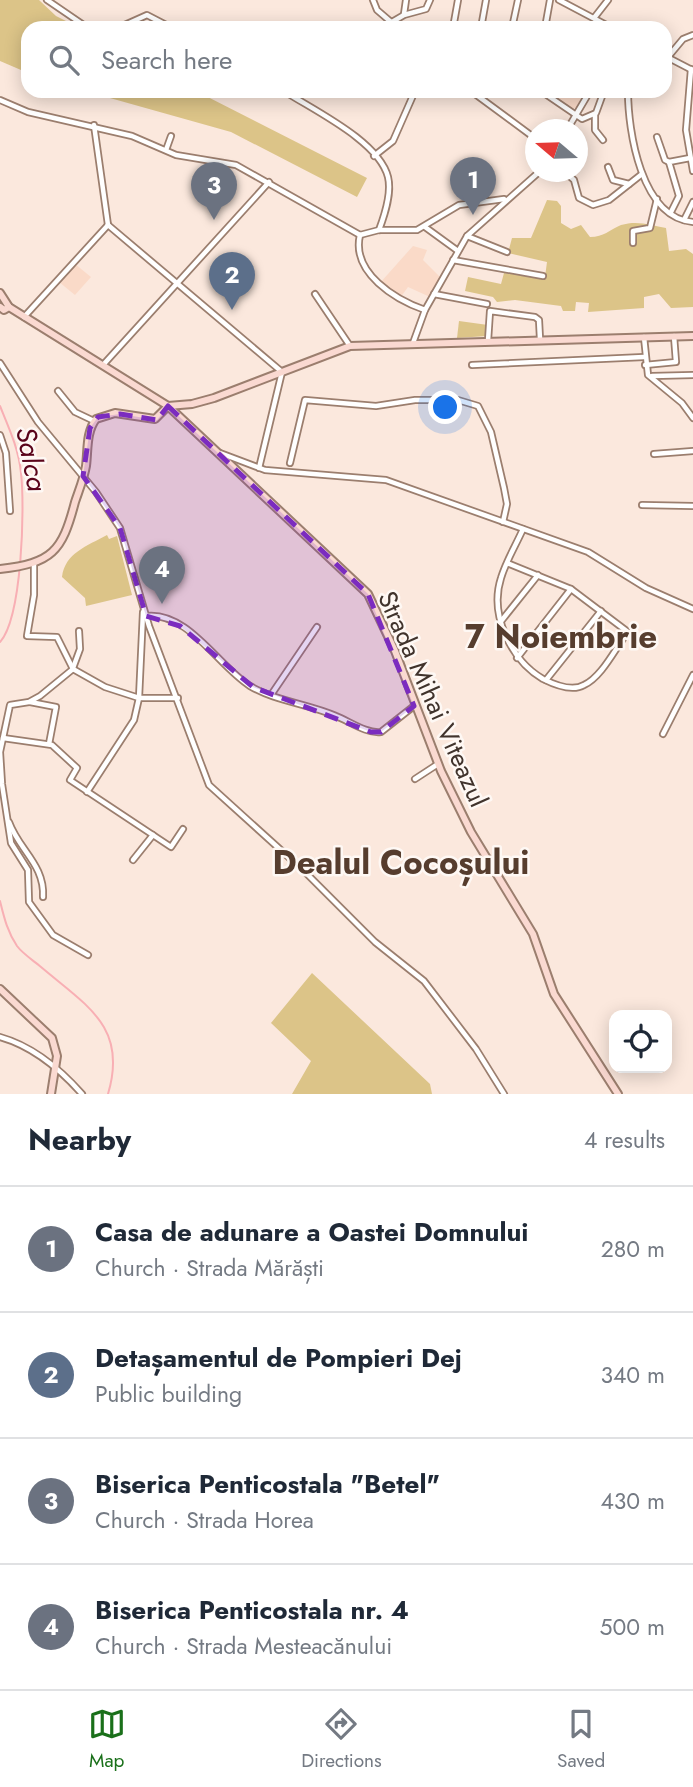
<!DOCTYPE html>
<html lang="en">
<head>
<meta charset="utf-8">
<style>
	body { margin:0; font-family:Jost,sans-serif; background:#f6f6f7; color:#1f2937 }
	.controls { position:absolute; right:21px; bottom:21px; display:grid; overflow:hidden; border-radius:14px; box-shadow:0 4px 18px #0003 }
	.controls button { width:63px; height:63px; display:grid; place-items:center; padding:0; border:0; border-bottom:2px solid #e0e1e3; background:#fff; color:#1f2937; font:35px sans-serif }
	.compass { position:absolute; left:525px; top:119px; width:63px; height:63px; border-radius:50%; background:#fff; box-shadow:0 4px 18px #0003; rotate:289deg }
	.you { position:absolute; left:446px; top:408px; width:24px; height:24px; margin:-18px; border:5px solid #fff; border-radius:50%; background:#1a73e8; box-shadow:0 0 0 10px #1a73e833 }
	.badge { display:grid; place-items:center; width:46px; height:46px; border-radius:50%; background:#1a701a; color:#fff; font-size:23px; font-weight:700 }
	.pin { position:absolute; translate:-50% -58px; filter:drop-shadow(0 2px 4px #0008) }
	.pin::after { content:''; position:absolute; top:37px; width:24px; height:21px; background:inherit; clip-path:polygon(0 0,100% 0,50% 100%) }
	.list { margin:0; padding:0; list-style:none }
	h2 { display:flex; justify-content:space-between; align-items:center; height:91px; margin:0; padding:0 28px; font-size:30px }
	h2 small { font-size:23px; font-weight:400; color:#747a83 }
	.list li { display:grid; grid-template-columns:46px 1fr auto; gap:21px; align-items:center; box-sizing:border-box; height:126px; padding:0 28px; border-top:2px solid #e0e1e3 }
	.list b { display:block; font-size:26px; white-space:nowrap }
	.list p { margin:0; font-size:23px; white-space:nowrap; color:#747a83 }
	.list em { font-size:23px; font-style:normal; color:#747a83 }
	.icon { flex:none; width:38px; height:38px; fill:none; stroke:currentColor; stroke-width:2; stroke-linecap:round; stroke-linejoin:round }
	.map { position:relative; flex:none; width:693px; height:1094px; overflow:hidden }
	.search { position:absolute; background:#fff; box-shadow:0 4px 18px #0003; left:21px; right:21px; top:21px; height:77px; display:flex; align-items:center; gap:18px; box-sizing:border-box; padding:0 24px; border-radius:21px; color:#747a83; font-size:26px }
	.sheet { height:595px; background:#fff }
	nav { display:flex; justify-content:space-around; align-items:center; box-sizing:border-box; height:98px; border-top:2px solid #e0e1e3; background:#fff; font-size:19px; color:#747a83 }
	nav a { display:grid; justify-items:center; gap:4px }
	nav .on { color:#1a701a }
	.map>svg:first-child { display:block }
</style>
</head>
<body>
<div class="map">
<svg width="693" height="1094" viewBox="0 0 693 1094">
	<rect width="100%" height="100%" fill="#fbe8dd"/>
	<g fill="#fadac8">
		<path d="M549,91H589L578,109L563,106L547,95Z"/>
		<path d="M413,246L427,250L423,260L440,277L430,297L408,287L400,298L380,283Z"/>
		<path d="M75,264L91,277L75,295L59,282Z"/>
	</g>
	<g fill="#dcc488">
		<path d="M0,0H39L56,16L80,28H28V73L0,61Z"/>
		<path d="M85,91H196L367,178L357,197L231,132Z"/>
		<path d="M547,200L557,201L561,206V223L571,229L581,225L590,237C604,237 609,230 621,225C637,220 651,225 666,228L669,251L686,249L693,254V307L671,308L659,294L644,297V308L588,312L589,303L576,302L575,311H563L561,306L515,300L497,302L493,297L465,291L468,277L501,284L504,273L545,277L547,262L508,253L512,238H531Z"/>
		<path d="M459,321L488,325L487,336L457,338Z"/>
		<path d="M107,535L109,539L117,536L132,595L86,606L85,598L62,577C65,553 87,546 107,535Z"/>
		<path d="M312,973L430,1084L432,1094H292L311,1061L271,1023Z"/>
	</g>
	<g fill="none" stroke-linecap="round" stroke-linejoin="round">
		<g stroke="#f8afb4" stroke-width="2">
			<path d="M0,406C9,428 19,450 21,473C25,508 22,618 0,642"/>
			<path d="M0,901C4,917 7,931 17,946C23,954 34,961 41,967C87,1006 128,1027 108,1094"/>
		</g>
		<g stroke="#9b7e6e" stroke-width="8">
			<g id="street">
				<path d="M47,0L88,28"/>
				<path d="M373,0L377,10L398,28"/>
				<path d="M559,0L612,28"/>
				<path d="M404,14L406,0"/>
				<path d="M594,18L608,0"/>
				<path d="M392,22L404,15L426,9L430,0"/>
				<path d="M118,28L147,15L172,28"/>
				<path d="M453,28L458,0"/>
				<path d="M481,28L486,0"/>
				<path d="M512,28L518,0"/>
				<path d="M545,28L550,0"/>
				<path d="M665,56L692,70"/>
				<path d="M668,57L683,39L693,35"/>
				<path d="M691,69L686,130L693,171"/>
				<path d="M284,91C313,110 379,141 388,177C392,193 385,214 379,230"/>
				<path d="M471,91L536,139"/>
				<path d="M541,91L582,119L596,113L604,91"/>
				<path d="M628,91C628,131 641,218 693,222"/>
				<path d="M615,94L628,93"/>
				<path d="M0,100L28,112L132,136L176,155L236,165L360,235"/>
				<path d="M595,114V130L603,140"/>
				<path d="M94,125L108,225"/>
				<path d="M567,130L590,91"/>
				<path d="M657,137L665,160L669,162"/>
				<path d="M166,150L171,136"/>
				<path d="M374,156L393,141L415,91"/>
				<path d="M608,167L613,180L629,184"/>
				<path d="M565,172L574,180L579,198L593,205L609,200L642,174"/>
				<path d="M671,212L679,196L669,162L690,158"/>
				<path d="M684,220L693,202"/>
				<path d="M108,225L282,372L259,468"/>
				<path d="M425,227L458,251"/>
				<path d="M360,235L379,230H417L459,205L504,199"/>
				<path d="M360,235C351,273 396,300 425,310"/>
				<path d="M467,236L507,252"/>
				<path d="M633,243V231L650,228L657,199"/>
				<path d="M453,260L543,276"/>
				<path d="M315,294L350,346"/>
				<path d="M434,294L487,304"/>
				<path d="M24,317L108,225"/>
				<path d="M644,337L648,375L682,403L693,418"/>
				<path d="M488,341L490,311L535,317L539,320L540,339"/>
				<path d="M413,343L425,310L467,236L539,172"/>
				<path d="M0,363L38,422L96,492L120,528L149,626L209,785L304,871L375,942L424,981L476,1049L504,1094"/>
				<path d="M103,365L269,182"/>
				<path d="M472,365L644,357"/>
				<path d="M645,365L676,362L674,336"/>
				<path d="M652,376L693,375"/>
				<path d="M58,391L75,412L94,421"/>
				<path d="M0,435L6,453L10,511"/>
				<path d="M220,453L265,470L386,480L588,552L646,588L693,609"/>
				<path d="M654,454L693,451"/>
				<path d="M290,463L305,400L376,406L415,400H458L478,406L491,432L504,488L507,504L503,522"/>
				<path d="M642,505L693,506"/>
				<path d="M507,563L571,589L628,632C616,647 602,677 584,685C572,692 555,685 543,679C511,660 489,615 501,578C506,561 516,545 523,529"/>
				<path d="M34,564V595L27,636L57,637L73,669"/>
				<path d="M143,612L139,698H178"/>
				<path d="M146,616C188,611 218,666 250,686C275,701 309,704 336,716C349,721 367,734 381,732L414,706"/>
				<path d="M502,620L538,575"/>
				<path d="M517,658L571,589"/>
				<path d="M73,668L80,649L79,631"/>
				<path d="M73,669L40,696L29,702L10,705L0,752L2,784L11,843L28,870L29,902L53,935L88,955"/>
				<path d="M73,669L105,687L139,698L134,720L87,792"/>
				<path d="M546,680L601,611"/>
				<path d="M271,695L317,627"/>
				<path d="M30,702L56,707L49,744"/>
				<path d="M663,734L693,675"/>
				<path d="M3,738L52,745L77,768L70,780L171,847L183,829"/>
				<path d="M415,779L438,764"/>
				<path d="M9,822C19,850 45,865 43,897"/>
				<path d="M133,860L153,835"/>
				<path d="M0,1037C32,1046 60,1069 82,1094"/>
			</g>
		</g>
		<g stroke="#9b7e6e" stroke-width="10">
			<g id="secondary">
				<path d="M0,293L9,307L168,406L368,594L395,651L441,771L471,832L533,934L554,994L618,1094"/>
				<path d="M0,307L4,310L9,307"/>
				<path d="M168,406L192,404L214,398L350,346L693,336"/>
				<path d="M0,569C52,563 62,552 75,502C79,490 84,478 86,466C88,450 86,432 96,419L115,413L155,419L168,406"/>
				<path d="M0,989L52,1038L57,1056L51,1094"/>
			</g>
		</g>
		<use href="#street" stroke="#fff" stroke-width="4.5"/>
		<use href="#secondary" stroke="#fad9d1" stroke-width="6"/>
	</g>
	<path fill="#7b2cbf" fill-opacity="0.2" stroke="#7b2cbf" stroke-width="5" stroke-dasharray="14 9" stroke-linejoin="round" d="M168,406L368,594L414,706L381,732H371L253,687L180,626L146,616L120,528L83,476L90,428L98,417L120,414L157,420Z"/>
	<g text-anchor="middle" stroke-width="5" stroke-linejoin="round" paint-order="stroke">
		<g font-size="26" fill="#40332c" stroke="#fef8f4">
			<text transform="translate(433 699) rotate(66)" y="9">Strada Mihai Viteazul</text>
		</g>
		<g font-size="28" font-style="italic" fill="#5a041a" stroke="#fef8f4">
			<text transform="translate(32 459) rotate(79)" y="10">Salca</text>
		</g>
		<g font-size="33" font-weight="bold" fill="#563d2e" stroke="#fef8f4">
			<text x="561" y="648">7 Noiembrie</text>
			<text x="401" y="874">Dealul Cocoșului</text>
		</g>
	</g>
</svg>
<div class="controls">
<button><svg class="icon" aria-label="locate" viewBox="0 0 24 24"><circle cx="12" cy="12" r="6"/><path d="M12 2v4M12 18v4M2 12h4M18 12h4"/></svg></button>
</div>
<svg class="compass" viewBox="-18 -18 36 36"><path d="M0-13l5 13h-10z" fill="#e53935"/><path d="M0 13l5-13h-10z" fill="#747a83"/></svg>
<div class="you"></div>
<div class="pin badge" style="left:473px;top:215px;background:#6b7280">1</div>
<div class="pin badge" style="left:232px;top:310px;background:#5c6f8a">2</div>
<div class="pin badge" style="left:214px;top:220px;background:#6b7280">3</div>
<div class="pin badge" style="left:162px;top:604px;background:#6b7280">4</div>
<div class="search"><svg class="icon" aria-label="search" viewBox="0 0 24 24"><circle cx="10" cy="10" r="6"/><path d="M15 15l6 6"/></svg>Search here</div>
</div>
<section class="sheet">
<h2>Nearby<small>4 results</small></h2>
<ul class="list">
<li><span class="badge" style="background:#6b7280">1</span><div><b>Casa de adunare a Oastei Domnului</b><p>Church · Strada Mărăști</p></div><em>280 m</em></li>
<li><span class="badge" style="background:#5c6f8a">2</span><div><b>Detașamentul de Pompieri Dej</b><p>Public building</p></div><em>340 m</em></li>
<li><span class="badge" style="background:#6b7280">3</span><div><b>Biserica Penticostala &quot;Betel&quot;</b><p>Church · Strada Horea</p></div><em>430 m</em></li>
<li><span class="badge" style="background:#6b7280">4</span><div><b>Biserica Penticostala nr. 4</b><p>Church · Strada Mesteacănului</p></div><em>500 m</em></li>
</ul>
</section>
<nav>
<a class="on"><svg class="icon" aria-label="map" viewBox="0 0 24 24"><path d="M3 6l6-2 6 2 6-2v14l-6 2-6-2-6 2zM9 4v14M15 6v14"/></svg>Map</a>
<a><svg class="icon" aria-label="directions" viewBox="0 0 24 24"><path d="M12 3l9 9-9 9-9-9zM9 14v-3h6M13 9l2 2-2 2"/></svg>Directions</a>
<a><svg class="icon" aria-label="saved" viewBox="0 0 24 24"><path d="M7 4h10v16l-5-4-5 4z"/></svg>Saved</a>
</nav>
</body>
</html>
